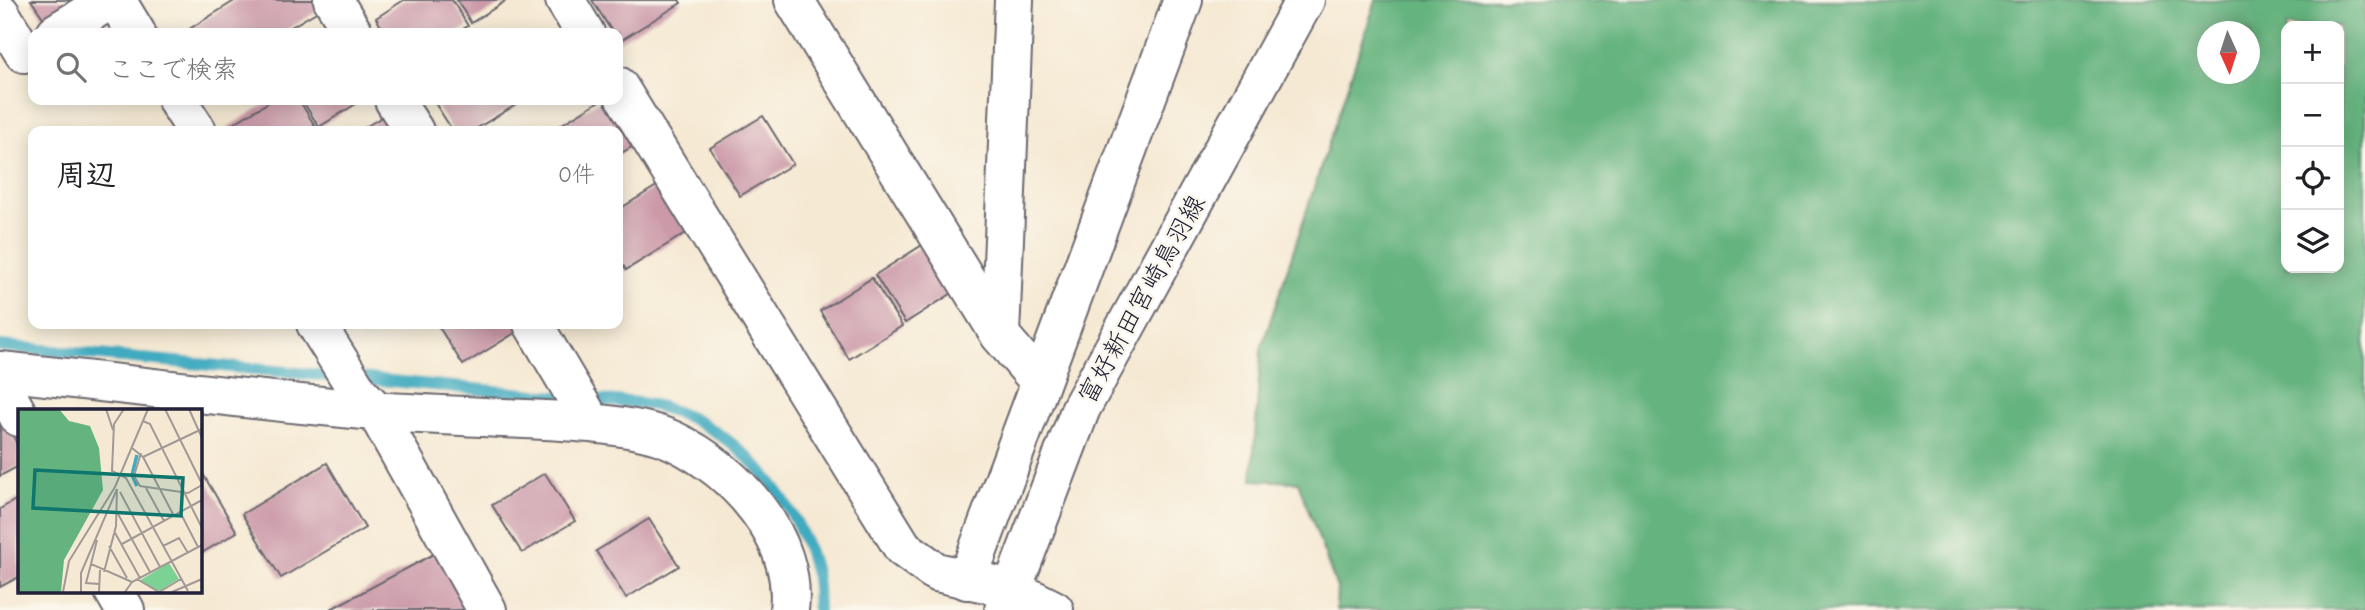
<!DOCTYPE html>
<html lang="ja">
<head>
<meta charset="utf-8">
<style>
	body { margin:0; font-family:"Comic Neue","Klee One",sans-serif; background:#f6f6f6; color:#202124 }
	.controls { position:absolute; right:21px; top:21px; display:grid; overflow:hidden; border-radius:14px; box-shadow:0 4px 18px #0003 }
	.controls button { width:63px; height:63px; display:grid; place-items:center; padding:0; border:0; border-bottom:2px solid #e0e0e0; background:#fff; color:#202124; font:35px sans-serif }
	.compass { position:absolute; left:2197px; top:21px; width:63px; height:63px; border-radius:50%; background:#fff; box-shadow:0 4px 18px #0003; rotate:177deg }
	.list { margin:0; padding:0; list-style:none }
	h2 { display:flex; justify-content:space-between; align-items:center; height:91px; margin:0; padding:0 28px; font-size:30px }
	h2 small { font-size:23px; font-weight:400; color:#757577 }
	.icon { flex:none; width:38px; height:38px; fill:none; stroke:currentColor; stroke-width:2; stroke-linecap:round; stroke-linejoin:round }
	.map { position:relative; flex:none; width:2365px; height:610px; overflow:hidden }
	.search { position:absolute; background:#fff; box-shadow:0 4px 18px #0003; left:28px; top:28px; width:595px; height:77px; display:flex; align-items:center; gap:18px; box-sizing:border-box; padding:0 24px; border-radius:14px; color:#757577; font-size:26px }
	.panel { position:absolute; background:#fff; box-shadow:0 4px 18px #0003; left:28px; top:126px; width:595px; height:203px; border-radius:14px }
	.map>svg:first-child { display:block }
</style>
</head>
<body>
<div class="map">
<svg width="2365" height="610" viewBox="0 0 2365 610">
	<rect width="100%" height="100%" fill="#fbf7ec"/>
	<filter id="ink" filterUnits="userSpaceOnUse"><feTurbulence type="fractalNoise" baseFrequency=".0143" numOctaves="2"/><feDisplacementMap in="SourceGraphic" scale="14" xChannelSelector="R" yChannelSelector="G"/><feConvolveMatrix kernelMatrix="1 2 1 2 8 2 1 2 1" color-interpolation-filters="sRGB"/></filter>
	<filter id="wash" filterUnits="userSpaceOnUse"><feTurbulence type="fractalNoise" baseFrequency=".00686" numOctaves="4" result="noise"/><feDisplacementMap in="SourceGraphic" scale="28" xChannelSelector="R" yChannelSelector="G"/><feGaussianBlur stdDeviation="1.57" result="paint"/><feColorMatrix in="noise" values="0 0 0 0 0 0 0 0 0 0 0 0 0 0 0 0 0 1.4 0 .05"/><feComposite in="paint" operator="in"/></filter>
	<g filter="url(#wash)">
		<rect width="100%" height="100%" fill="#f5e9d3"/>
		<path fill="#65b37e" stroke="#446a5c" stroke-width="2" fill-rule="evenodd" d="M1376,0H2365V610H1336L1337,588L1298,482L1252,480L1261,349ZM2286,26H2339V268H2286ZM2208,32H2250V74H2208Z"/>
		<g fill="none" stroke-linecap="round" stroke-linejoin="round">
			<g stroke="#40aac0" stroke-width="12">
				<path d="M0,346L342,377"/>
				<path d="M360,378L568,398"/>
				<path d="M586,399C610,402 638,400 661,407C737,429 797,497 815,573C818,584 817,598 818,610"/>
			</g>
		</g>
		<g id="blocks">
			<g fill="#cb99a8">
				<path d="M31,0H79L46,22Z"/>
				<path d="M236,0H325L328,5L281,33H183Z"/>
				<path d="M404,0H452L468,26L456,33H385L376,18Z"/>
				<path d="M457,0H507L471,23Z"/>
				<path d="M592,0H679L681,3L618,42V33H613Z"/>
				<path d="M272,100H299L318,131H231L228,127Z"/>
				<path d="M302,100H362L319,127Z"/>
				<path d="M433,100H524L472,131H453Z"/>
				<path d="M601,100H607L635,145L618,155V131H551Z"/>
				<path d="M395,109L409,131H359Z"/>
				<path d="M763,116L793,164L740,196L710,148Z"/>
				<path d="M660,184L689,231L626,270L618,257V210Z"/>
				<path d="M927,242L957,290L905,323L875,275Z"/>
				<path d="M872,278L902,326L849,359L820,311Z"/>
				<path d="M437,324H524L526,326L463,365Z"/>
				<path d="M0,412L19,448V466L0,476Z"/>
				<path d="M327,463L365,528L281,578L242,514Z"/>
				<path d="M200,469L237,532L200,554Z"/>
				<path d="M545,473L575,521L522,553L492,505Z"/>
				<path d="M19,498V577L0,587V509Z"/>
				<path d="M649,519L679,566L626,598L596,551Z"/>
				<path d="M445,548L478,610H329Z"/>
			</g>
		</g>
	</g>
	<g filter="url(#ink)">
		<use href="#blocks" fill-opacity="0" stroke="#6c6870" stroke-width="2"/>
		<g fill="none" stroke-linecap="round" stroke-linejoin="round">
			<g stroke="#6c6870" stroke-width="42">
				<g id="minor">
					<path d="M116,0L136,33"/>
					<path d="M333,0L353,33"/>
					<path d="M565,0L585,33"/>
					<path d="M794,0L1000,335"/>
					<path d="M1014,0L1000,335L1039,381"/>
					<path d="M0,13L24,53"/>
					<path d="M56,33L110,0"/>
					<path d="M618,86L903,548L936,572L1012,589L1054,610"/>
					<path d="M177,100L197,131"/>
					<path d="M394,100L414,131"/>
					<path d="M316,324L359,393L376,411L487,610"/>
					<path d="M533,324L591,422"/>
					<path d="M0,371C125,384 249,400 374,411C431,415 487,417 544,420C581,422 640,425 674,441C735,470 798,538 789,610"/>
					<path d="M0,382L19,417"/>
					<path d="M967,580L1183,0"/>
					<path d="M114,591L125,610"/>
				</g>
			</g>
			<g stroke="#6c6870" stroke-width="42">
				<path id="secondary" d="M1004,610L1081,408L1305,0"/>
			</g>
			<use href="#minor" stroke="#fff" stroke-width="38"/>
			<use href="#secondary" stroke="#fff" stroke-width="38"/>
		</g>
	</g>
	<g text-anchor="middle" stroke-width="5" stroke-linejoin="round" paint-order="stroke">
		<g font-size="26" fill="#22223b" stroke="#fbf7ec">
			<text transform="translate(1141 299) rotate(-61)" y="9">富好新田宮崎鳥羽線</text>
		</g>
	</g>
	<g transform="translate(18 409)">
		<rect width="184" height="184" fill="#f5e9d3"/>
		<path d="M151,154L161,170L141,182L121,172Z" fill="#7cd194"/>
		<path d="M0,0H41L51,12L72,17L81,39L85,81L46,151L43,183H0Z" fill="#65b37e"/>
		<path fill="none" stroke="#40aac0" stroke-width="3.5" d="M119,77L114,66L119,46"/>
		<path fill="none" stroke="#a19996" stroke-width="2" d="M88,0L95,21M106,0L96,15L94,62L108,69L170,182M147,0L184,75M171,0L184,29M125,12L132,15L184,119M114,39L125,48L156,107M123,44L116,67L122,77L170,84L184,76M125,48L184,20M128,79L146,112M102,83L142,158M162,103L180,138M100,105L132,163M96,122L122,169M79,131L73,155L114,173M104,135L184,91M91,137L109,169M145,137L161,129L170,144M73,155L68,174L81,175M86,163L98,117L99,80M119,170L141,183L163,170M45,183L51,152L97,78L130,0M63,183V164L99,80M81,183L82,161M107,183L114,173L184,136M154,183L184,170"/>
		<path fill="#0f766e" fill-opacity="0.15" stroke="#0f766e" stroke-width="3.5" d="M17,61L165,69L163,107L15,99Z"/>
		<rect width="184" height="184" fill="none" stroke="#22223b" stroke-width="3.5"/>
	</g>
</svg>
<div class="controls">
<button>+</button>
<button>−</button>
<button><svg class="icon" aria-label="locate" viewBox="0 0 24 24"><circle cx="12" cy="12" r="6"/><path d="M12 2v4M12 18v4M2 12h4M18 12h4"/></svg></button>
<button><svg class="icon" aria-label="layers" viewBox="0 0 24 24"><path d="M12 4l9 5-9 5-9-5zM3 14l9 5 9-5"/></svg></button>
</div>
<svg class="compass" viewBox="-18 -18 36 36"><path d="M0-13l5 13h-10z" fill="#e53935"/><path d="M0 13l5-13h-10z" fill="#757577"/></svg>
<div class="search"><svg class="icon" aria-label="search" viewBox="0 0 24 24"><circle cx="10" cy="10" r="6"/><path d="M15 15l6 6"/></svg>ここで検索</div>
<section class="panel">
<h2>周辺<small>0件</small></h2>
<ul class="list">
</ul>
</section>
</div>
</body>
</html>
